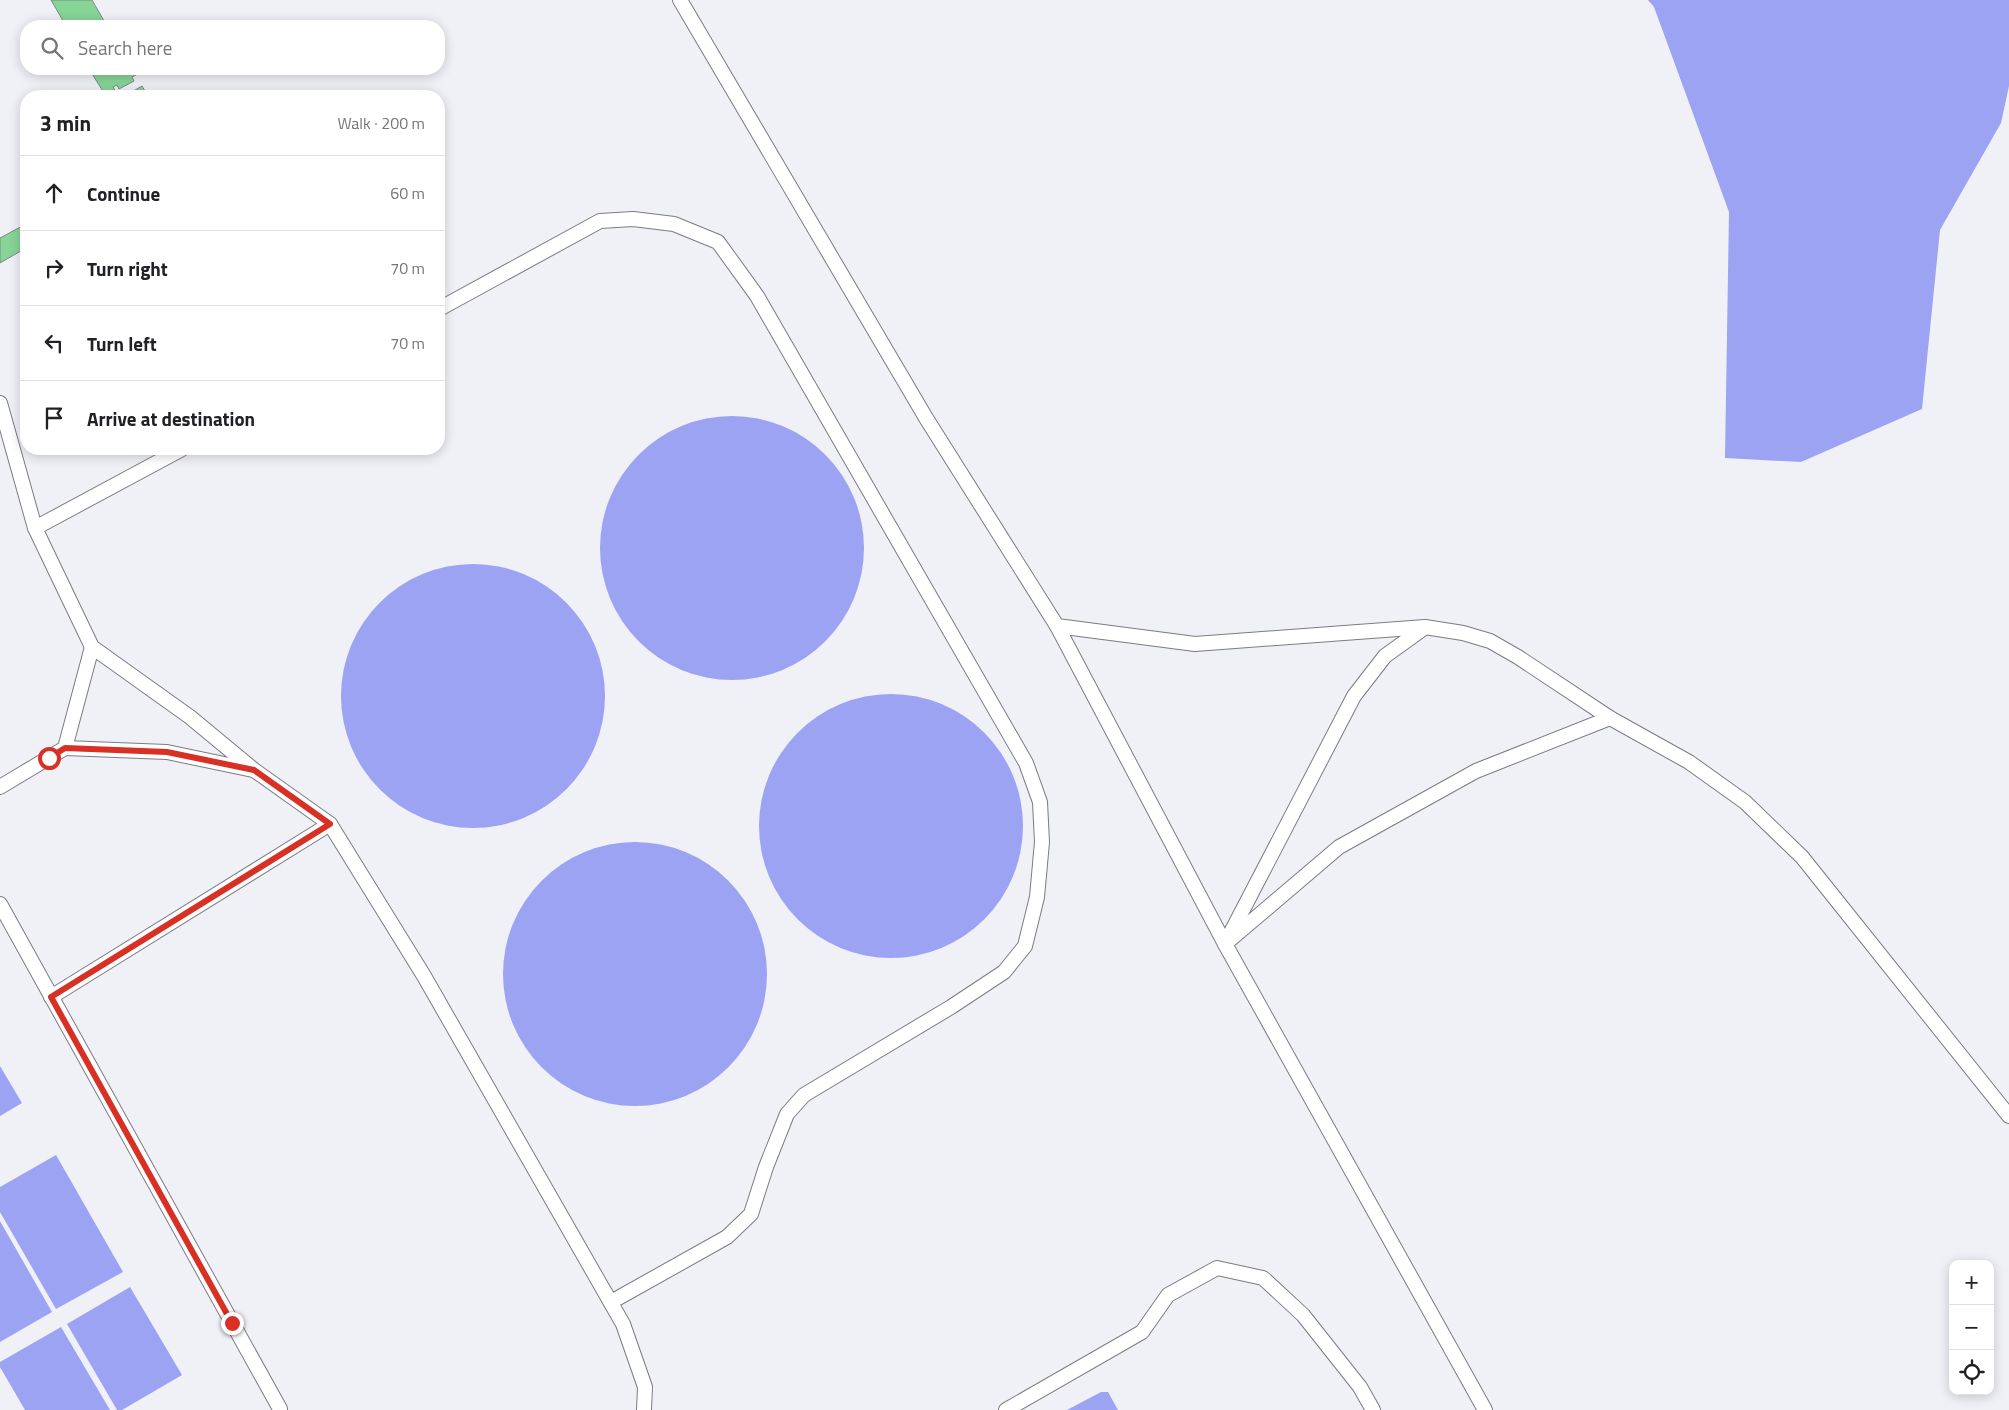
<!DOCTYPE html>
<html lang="en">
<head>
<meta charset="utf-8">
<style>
	body { margin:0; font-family:"Titillium Web",sans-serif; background:#f2f2f2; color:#202124 }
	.controls { position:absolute; right:15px; bottom:15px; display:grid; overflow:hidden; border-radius:10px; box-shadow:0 2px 12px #0003 }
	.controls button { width:45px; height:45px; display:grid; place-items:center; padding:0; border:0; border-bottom:1px solid #e0e0e0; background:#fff; color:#202124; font:25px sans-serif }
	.stop { position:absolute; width:15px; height:15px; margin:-11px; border:4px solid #d93025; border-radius:50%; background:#fff }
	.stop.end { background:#d93025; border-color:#fff; box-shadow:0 1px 5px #0008 }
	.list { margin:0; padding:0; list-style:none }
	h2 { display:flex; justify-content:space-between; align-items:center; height:65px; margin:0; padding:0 20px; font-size:21px }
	h2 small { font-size:16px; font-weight:400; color:#757577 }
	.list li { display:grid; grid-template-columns:32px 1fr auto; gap:15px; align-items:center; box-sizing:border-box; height:75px; padding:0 20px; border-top:1px solid #e0e0e0 }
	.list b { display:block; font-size:19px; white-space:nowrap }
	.list em { font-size:16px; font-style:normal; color:#757577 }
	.icon { flex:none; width:28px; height:28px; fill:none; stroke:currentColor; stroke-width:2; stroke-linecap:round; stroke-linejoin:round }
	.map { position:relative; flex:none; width:2009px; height:1410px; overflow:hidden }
	.search { position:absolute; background:#fff; box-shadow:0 2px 12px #0003; left:20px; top:20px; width:425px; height:55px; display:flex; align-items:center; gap:12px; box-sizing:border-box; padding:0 18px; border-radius:20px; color:#757577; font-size:19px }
	.panel { position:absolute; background:#fff; box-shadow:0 2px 12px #0003; left:20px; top:90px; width:425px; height:365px; border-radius:20px }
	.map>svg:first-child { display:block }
</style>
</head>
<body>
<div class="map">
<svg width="2009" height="1410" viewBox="0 0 2009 1410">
	<rect width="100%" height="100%" fill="#f0f1f7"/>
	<g fill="#9ca3f3">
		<path d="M1648,0H2009V86L2001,123L1940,230L1922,409L1801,462L1725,458L1729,212L1654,7Z"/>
		<circle cx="732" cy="548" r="132"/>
		<circle cx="473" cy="696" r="132"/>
		<circle cx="891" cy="826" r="132"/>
		<circle cx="635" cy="974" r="132"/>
		<path d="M0,1066L22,1103L0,1116Z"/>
		<path d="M56,1155L123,1272L56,1309L0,1212V1187Z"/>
		<path d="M0,1221L52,1312L0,1342Z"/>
		<path d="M130,1287L182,1375L122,1410H117L67,1324Z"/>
		<path d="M61,1327L110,1410H25L0,1367V1362Z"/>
		<path d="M1101,1392H1108L1118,1410H1067Z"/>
	</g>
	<g fill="#87d497" stroke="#818682">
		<path d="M51,0H92L107,26H66Z"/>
		<path d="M89,69H132L136,75L132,77L134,81L119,89L117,85L113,87L118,96H106Z"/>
		<path d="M142,86L148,96H132L130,93Z"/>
		<path d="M26,224V248L0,263V238Z"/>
	</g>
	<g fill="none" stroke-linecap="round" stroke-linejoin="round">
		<g stroke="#7b7c80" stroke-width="16">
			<g id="service">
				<path d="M680,0L926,418L1057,626L1195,644L1425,627L1463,633L1490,641L1518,657L1610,718L1689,762L1745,802L1802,857L2009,1116"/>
				<path d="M439,309L600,221L633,219L674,224L718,242L757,296L1026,763L1040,802L1042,842L1037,897L1025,946L1004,972L951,1007L804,1095L787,1114L766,1167L751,1214L727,1237L611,1302"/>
				<path d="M0,403L35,528L92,647L190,717L254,770L330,824L424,976L623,1324L645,1387L644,1410"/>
				<path d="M35,528L182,449"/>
				<path d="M1057,626L1225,944L1339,847L1476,771L1610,718"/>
				<path d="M1424,628L1385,656L1354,696L1225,944L1485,1410"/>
				<path d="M65,748L167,752L253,770"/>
				<path d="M0,787L65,748L92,647"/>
				<path d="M0,904L280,1409"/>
				<path d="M51,997L330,824"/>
				<path d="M1006,1410L1142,1332L1168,1295L1217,1268L1263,1278L1303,1315L1360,1387L1373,1410"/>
			</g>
		</g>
		<use href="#service" stroke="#fff" stroke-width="14"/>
	</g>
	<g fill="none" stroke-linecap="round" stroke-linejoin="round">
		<path stroke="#d93025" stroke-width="6" d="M49,758L65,748L167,752L254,770L330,824L51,997L232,1323"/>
	</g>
</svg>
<div class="controls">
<button>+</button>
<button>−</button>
<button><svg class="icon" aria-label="locate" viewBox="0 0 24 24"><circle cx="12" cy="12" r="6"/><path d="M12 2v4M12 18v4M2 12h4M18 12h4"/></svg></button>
</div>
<div class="stop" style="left:49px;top:758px"></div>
<div class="stop end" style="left:232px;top:1323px"></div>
<div class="search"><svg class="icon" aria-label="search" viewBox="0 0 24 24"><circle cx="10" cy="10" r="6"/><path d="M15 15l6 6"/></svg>Search here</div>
<section class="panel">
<h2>3 min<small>Walk · 200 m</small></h2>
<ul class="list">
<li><svg class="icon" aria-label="ahead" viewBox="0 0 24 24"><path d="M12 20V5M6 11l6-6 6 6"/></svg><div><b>Continue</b></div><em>60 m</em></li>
<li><svg class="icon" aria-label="right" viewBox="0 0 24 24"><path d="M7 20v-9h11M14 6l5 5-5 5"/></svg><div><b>Turn right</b></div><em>70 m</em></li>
<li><svg class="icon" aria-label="left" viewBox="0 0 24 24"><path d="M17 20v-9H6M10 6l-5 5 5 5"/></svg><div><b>Turn left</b></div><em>70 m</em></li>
<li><svg class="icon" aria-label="arrive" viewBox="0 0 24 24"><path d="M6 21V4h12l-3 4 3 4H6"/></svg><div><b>Arrive at destination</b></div></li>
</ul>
</section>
</div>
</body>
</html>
